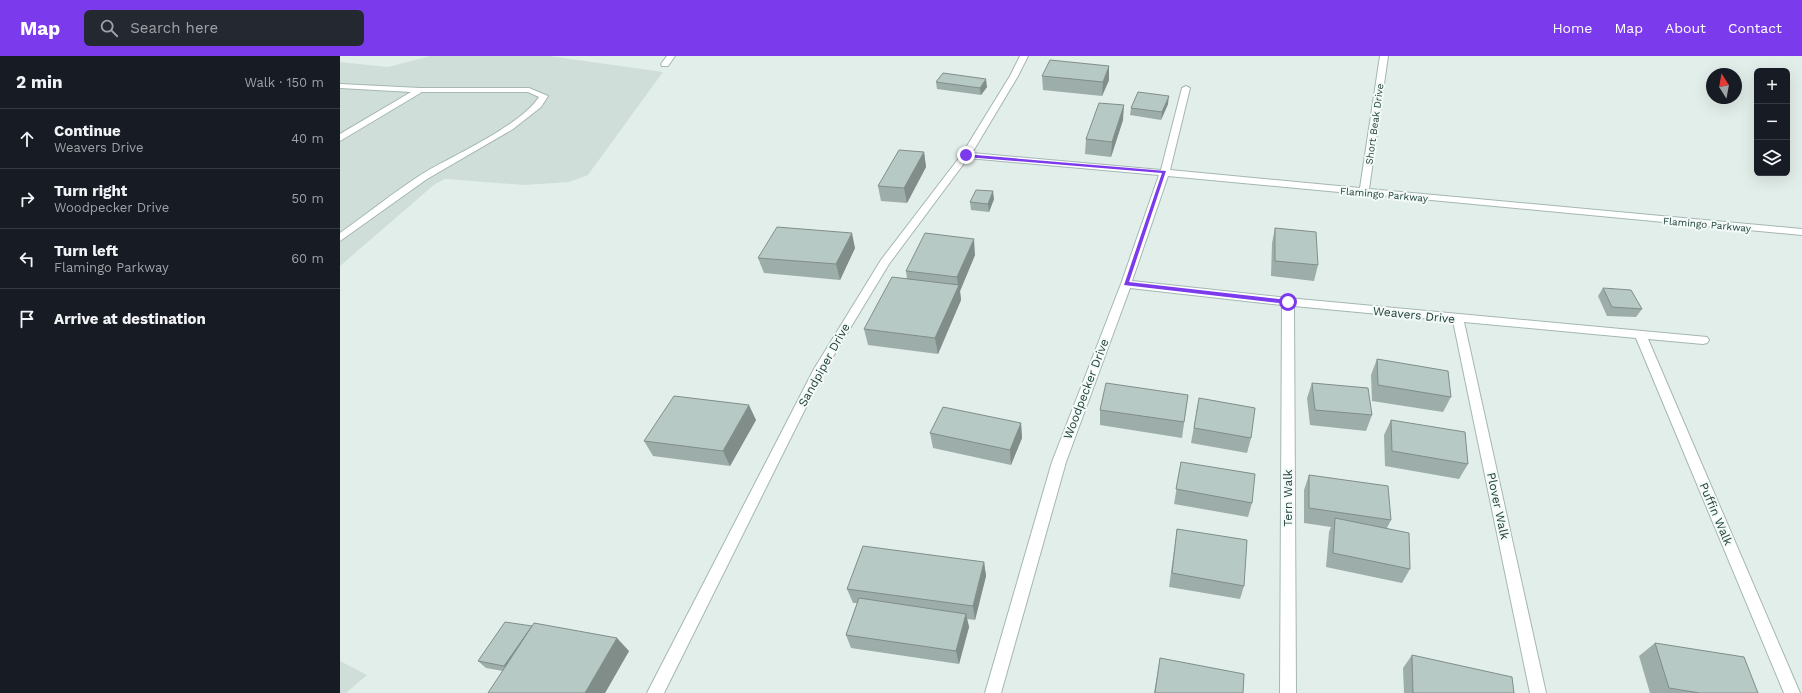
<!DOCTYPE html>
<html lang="en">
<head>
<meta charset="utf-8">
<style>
	body { margin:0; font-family:"Work Sans",sans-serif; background:#242831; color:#f1f3f6 }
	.controls { position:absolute; right:12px; top:12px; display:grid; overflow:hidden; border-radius:6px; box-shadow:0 4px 16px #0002 }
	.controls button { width:36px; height:36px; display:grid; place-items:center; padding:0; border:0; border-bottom:1px solid #363941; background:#171b24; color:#f1f3f6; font:20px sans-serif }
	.compass { position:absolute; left:1366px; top:12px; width:36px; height:36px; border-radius:50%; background:#171b24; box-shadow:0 4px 16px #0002; rotate:349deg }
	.stop { position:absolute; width:12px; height:12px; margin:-9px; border:3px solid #7c3aed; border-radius:50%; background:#fff }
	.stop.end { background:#7c3aed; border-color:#fff; box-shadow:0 1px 4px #0008 }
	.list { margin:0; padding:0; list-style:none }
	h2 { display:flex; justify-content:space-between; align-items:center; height:52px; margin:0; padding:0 16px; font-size:17px }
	h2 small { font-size:13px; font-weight:400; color:#9ea1a6 }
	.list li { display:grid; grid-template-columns:26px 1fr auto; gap:12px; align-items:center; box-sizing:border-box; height:60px; padding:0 16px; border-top:1px solid #363941 }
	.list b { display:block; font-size:15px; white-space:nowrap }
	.list p { margin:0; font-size:13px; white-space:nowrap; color:#9ea1a6 }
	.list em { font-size:13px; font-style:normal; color:#9ea1a6 }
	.icon { flex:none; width:22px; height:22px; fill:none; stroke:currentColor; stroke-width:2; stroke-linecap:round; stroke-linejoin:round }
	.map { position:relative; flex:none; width:1462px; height:637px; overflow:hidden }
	header { display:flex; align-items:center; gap:24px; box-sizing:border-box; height:56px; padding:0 20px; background:#7c3aed; color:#fff }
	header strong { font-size:19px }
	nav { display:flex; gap:22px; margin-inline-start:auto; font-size:14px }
	.search { width:280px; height:36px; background:#242831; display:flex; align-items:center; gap:10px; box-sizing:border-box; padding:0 14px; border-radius:6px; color:#9ea1a6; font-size:15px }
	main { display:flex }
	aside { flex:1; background:#171b24 }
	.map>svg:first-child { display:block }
</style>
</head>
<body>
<header>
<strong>Map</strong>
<div class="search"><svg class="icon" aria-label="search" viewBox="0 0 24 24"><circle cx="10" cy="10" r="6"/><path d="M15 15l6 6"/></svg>Search here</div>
<nav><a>Home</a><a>Map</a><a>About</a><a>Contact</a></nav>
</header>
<main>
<aside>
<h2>2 min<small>Walk · 150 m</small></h2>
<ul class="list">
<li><svg class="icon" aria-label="ahead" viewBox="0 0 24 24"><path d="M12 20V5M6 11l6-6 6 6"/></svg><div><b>Continue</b><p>Weavers Drive</p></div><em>40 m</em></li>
<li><svg class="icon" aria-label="right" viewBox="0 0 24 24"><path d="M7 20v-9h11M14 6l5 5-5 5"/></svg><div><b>Turn right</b><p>Woodpecker Drive</p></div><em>50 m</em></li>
<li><svg class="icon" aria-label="left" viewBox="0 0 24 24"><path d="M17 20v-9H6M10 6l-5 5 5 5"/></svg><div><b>Turn left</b><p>Flamingo Parkway</p></div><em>60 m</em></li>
<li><svg class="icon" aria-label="arrive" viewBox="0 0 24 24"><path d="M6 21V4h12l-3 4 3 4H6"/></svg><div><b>Arrive at destination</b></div></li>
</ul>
</aside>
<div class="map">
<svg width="1462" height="637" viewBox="0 0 1462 637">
	<rect width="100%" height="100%" fill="#e2eeea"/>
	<g fill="#d0ded9">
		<path d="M90,0H209L323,16L248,119L229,126L184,129L105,123L95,128L0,210V6L48,11Z"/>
		<path d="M0,605L27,619L6,637H0Z"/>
	</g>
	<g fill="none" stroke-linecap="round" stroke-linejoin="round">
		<g stroke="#a4b7b2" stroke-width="2">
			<g id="lane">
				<path d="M327,0H335L328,10H322L321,8Z"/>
				<path d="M0,28L80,32H189L208,40L201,51L173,73L87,123L0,185V177C27,158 54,136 82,118C114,99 180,70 199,41L188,36H82L0,85V78L71,36L0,32Z"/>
			</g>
		</g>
		<g stroke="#a4b7b2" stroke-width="2">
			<path id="street" d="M680,0H688L678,20L632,97L821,114L842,32L846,30L850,32L830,114L1020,132L1040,0H1048L1029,133L1462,173V179L1028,138L1024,140L1020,138L828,120L792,225L948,242L1367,281L1369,284L1367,287L1363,288L1308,283L1460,637H1444L1296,282L1124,266L1206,637H1190L1113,265L954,250L956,637H940L942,249L790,232L726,406L661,637H645L712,406L781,228L819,119L628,102L549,208L483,317L324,637H307L474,313L541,204L622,98L670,20Z"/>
		</g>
		<use href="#lane" fill="#fff" fill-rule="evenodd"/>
		<use href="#street" fill="#fff" fill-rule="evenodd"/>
	</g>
	<g fill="#9dada9">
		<path d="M702,20L769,24L762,40L703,34Z"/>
		<path d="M596,26L647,31L641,39L597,33Z"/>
		<path d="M828,48L821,64L790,59L791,52Z"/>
		<path d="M783,64L771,101L745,98L746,83Z"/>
		<path d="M584,96L586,111L567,147L541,145L538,130Z"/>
		<path d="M654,143L649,156L631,154L630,146Z"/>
		<path d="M935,172L978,209L974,225L931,220L932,187Z"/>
		<path d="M515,192L500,224L424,217L418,202Z"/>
		<path d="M635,199L620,235L621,244L598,298L528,289L524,273L567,223L566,215Z"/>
		<path d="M1263,232L1302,253L1296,261L1267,260L1258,240Z"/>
		<path d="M1037,303L1111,341L1103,356L1032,345L1031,319Z"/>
		<path d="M972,327L1032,359L1026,375L970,369L967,342Z"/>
		<path d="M848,339L842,382L760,369V354Z"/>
		<path d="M859,342L911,382L907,397L851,387Z"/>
		<path d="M416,364L390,410L313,400L304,385Z"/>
		<path d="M1051,364L1128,408L1119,423L1045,410L1044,379Z"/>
		<path d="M681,367L682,382L671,409L593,392L590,377Z"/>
		<path d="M841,406L912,447L908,461L834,448Z"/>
		<path d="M969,419L1051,464L1047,472L1070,513L1062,527L986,511L989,476L991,471L964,467V434Z"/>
		<path d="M837,473L904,530L900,543L829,531Z"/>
		<path d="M644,506L646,520L635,564L627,563L629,571L619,608L511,592L506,579L517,547H513L507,533Z"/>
		<path d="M192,570L289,595L265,637H148L163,615L146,612L138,605Z"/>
		<path d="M1315,587L1418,637H1310L1299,600Z"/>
		<path d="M1072,599L1174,637H1064L1063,612Z"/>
		<path d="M820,602L903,637H814Z"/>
	</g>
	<g fill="#808d89">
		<path d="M769,10V24L762,40L763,26Z"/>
		<path d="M646,23L647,31L641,39L640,32Z"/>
		<path d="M829,40L828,48L821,64L822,56Z"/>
		<path d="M784,49L783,64L771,101L772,86Z"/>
		<path d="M584,96L586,111L567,147L564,132Z"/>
		<path d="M653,135L654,143L649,156L648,148Z"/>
		<path d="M512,177L515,192L500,224L496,208Z"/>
		<path d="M634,183L635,199L620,235L621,244L598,298L595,282L618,230L617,221Z"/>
		<path d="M409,349L416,364L390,410L383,395Z"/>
		<path d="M681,367L682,382L671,409L670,394Z"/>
		<path d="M644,506L646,520L635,564L633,550Z"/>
		<path d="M626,558L629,571L619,608L616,595Z"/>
		<path d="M192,570L199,577L172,617L164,610Z"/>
		<path d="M277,582L289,595L265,637H245Z"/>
	</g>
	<g fill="#b7c9c4" stroke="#808d89">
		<path d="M710,4L769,10L763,26L702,20Z"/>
		<path d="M603,17L646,23L640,32L596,26Z"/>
		<path d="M798,36L829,40L822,56L791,52Z"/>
		<path d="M759,47L784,49L772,86L746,83Z"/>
		<path d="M559,94L584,96L564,132L538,130Z"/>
		<path d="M636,134L653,135L648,148L630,146Z"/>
		<path d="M437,171L512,177L496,208L418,202Z"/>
		<path d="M935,172L976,176L978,209L935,205Z"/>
		<path d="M585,177L634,183L617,221L566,215Z"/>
		<path d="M552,221L619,229L595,282L524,273Z"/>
		<path d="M1263,232L1291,234L1302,253L1272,251Z"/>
		<path d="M1037,303L1108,315L1111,341L1038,329Z"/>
		<path d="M766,327L848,339L844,366L760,354Z"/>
		<path d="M972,327L1028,332L1032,359L975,354Z"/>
		<path d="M334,340L409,349L383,395L304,385Z"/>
		<path d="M859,342L915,352L911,382L854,372Z"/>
		<path d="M603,351L681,367L670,394L590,377Z"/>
		<path d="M1051,364L1125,376L1128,408L1052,395Z"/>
		<path d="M841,406L915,418L912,447L836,433Z"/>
		<path d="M969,419L1048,430L1051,464L969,452Z"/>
		<path d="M995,462L1069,477L1070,513L993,497Z"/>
		<path d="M837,473L907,484L904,530L832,517Z"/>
		<path d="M523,490L644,506L633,550L507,533Z"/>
		<path d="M519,542L626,558L616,595L506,579Z"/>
		<path d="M165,566L192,570L164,610L138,605Z"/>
		<path d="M194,567L277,582L245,637H148Z"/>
		<path d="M1315,587L1404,601L1418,637H1360L1329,632Z"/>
		<path d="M1072,599L1172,621L1174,637H1073Z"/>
		<path d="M820,602L904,618L903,637H815Z"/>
	</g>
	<path fill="#7c3aed" d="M624,98L826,115L789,226L948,244L951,246L948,248L784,229L822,117L626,101Z"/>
	<g text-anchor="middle" stroke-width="4" stroke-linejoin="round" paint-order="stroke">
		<g font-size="10" fill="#20413c" stroke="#f3faf7">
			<text transform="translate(1034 68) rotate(-82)" y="4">Short Beak Drive</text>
			<text transform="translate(1044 138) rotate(5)" y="4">Flamingo Parkway</text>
			<text transform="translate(1367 168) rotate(5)" y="4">Flamingo Parkway</text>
		</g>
		<g font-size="12" fill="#20413c" stroke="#f3faf7">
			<text transform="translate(1074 259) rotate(6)" y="4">Weavers Drive</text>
			<text transform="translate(484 309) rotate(-61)" y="4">Sandpiper Drive</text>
			<text transform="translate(746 333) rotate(-69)" y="4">Woodpecker Drive</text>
			<text transform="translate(948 442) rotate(-90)" y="4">Tern Walk</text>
			<text transform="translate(1158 450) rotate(78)" y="4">Plover Walk</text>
			<text transform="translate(1376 458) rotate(67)" y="4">Puffin Walk</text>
		</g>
	</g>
</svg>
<div class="controls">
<button>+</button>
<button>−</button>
<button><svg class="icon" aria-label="layers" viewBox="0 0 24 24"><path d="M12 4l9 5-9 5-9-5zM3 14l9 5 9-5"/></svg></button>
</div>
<svg class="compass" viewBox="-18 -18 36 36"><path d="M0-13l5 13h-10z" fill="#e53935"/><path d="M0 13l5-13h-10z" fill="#9ea1a6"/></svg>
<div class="stop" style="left:948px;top:246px"></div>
<div class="stop end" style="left:626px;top:99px"></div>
</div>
</main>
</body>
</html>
